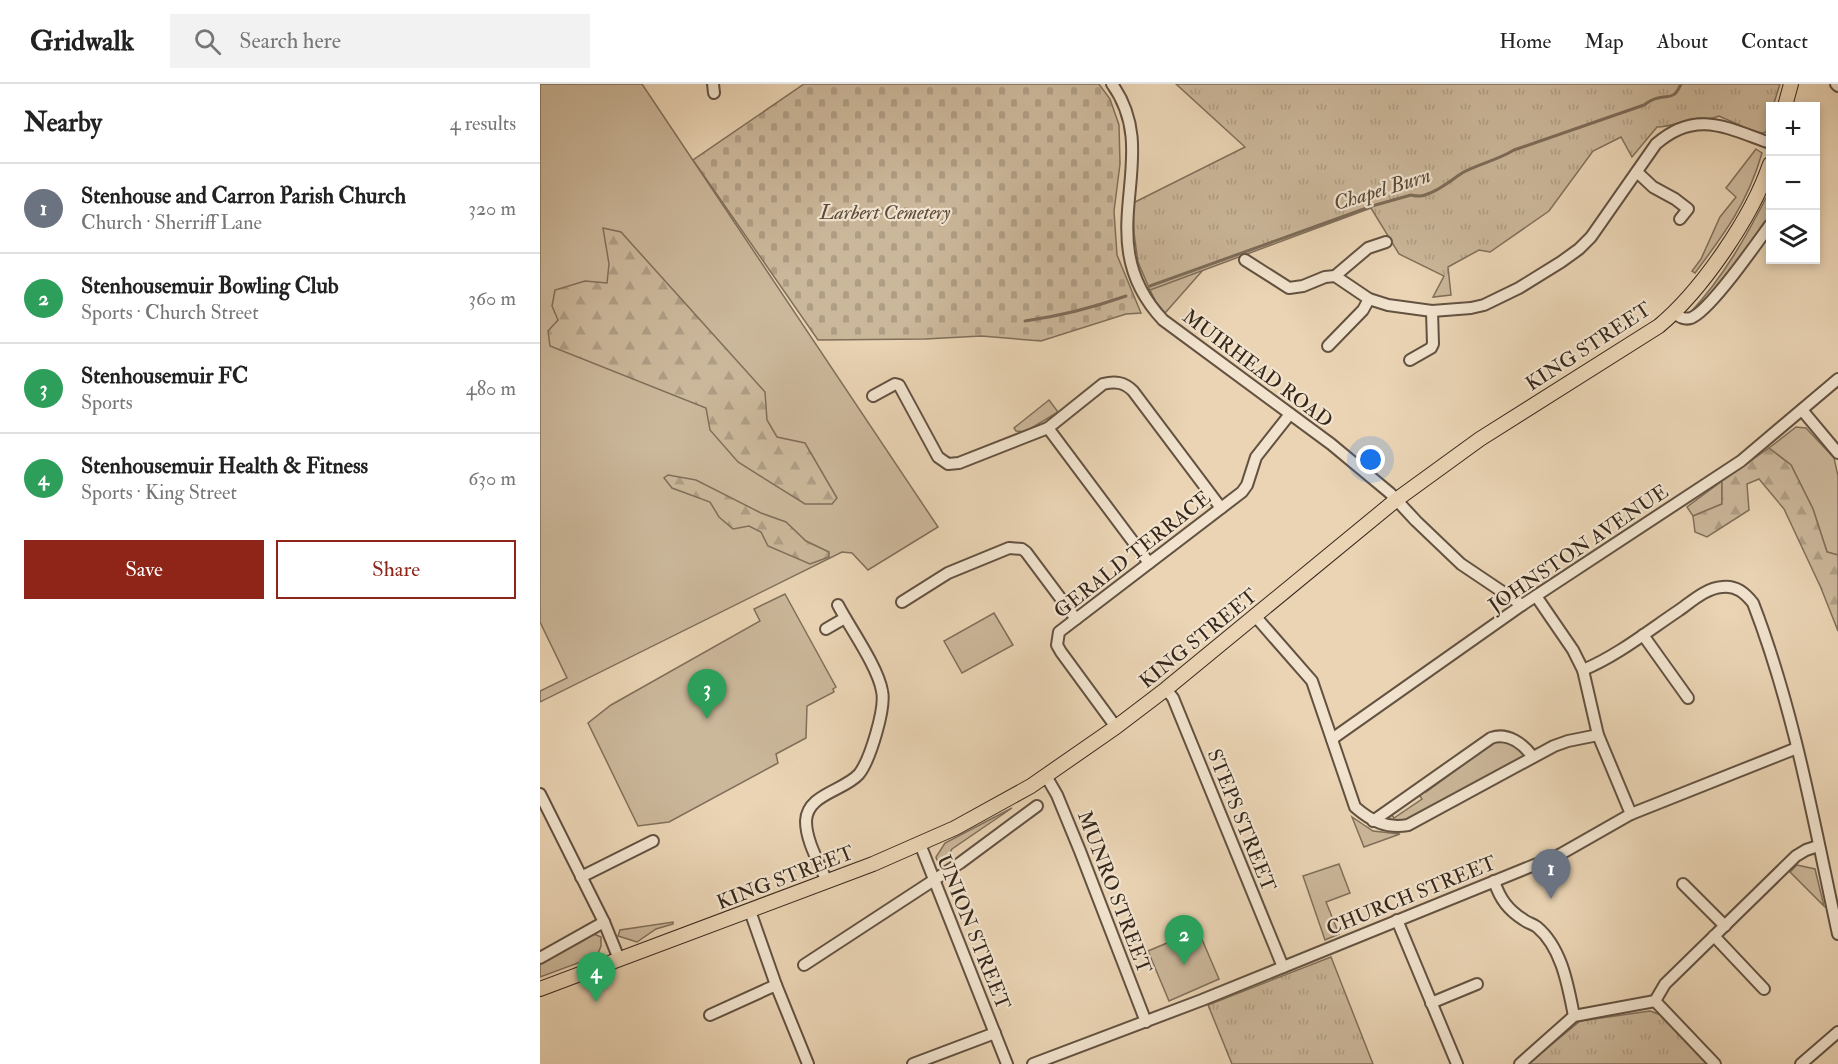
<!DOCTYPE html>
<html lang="en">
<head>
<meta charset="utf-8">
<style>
	body { margin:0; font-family:"IM FELL Double Pica",serif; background:#f2f2f2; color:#222 }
	.controls { position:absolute; right:18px; top:18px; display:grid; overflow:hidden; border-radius:0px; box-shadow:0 3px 9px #0003 }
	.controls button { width:54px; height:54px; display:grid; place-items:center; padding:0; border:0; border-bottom:2px solid #e0e0e0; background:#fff; color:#222; font:30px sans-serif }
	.you { position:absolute; left:831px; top:376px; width:21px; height:21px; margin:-15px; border:4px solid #fff; border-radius:50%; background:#1a73e8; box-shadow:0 0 0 9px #1a73e833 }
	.badge { display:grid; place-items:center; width:39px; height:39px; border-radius:50%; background:#8f2418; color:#fff; font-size:20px; font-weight:700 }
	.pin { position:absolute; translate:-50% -50px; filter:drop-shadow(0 2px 3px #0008) }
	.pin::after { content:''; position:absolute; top:32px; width:21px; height:18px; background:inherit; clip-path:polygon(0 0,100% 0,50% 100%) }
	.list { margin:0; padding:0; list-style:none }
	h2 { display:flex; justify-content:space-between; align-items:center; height:78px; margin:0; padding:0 24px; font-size:26px }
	h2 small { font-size:20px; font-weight:400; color:#767676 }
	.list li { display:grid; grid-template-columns:39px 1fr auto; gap:18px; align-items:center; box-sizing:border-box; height:90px; padding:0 24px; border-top:2px solid #e0e0e0 }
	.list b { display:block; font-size:22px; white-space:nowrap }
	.list p { margin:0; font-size:20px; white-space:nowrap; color:#767676 }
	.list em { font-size:20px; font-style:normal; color:#767676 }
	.actions { display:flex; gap:12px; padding:18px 24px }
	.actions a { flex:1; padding:14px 0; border:2px solid #8f2418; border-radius:0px; text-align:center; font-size:21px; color:#8f2418 }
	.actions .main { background:#8f2418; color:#fff }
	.icon { flex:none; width:33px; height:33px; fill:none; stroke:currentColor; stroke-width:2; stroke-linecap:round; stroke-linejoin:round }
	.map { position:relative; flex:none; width:1298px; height:980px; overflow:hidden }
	header { display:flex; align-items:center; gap:36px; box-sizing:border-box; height:84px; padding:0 30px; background:#fff; border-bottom:2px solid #e0e0e0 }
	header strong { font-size:28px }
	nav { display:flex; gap:33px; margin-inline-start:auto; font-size:21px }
	.search { width:420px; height:54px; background:#f2f2f2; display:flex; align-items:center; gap:15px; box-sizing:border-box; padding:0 21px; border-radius:0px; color:#767676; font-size:22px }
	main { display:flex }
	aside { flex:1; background:#fff }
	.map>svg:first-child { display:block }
</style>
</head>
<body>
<header>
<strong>Gridwalk</strong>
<div class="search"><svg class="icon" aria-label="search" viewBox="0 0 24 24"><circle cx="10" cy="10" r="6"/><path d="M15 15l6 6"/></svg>Search here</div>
<nav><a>Home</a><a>Map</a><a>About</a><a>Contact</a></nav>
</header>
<main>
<aside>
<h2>Nearby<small>4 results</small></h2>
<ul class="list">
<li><span class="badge" style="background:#6b7280">1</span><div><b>Stenhouse and Carron Parish Church</b><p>Church · Sherriff Lane</p></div><em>320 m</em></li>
<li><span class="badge" style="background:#2e9e5b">2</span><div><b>Stenhousemuir Bowling Club</b><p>Sports · Church Street</p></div><em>360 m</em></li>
<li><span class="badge" style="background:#2e9e5b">3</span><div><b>Stenhousemuir FC</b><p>Sports</p></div><em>480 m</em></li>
<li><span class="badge" style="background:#2e9e5b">4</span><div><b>Stenhousemuir Health &amp; Fitness</b><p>Sports · King Street</p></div><em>630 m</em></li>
</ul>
<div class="actions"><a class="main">Save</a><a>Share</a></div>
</aside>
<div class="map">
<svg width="1298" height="980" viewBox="0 0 1298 980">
	<defs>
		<pattern id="forest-firs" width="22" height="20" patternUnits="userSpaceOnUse" patternTransform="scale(1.5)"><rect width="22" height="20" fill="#cbb79a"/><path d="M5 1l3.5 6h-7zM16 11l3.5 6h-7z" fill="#af9d84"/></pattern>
		<pattern id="cemetery-stones" width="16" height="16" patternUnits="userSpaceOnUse" patternTransform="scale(1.5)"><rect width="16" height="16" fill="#cbb79a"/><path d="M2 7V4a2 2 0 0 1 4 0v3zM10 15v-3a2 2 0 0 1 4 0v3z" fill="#af9d84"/></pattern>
		<pattern id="park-tufts" width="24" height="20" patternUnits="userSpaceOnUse" patternTransform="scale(1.5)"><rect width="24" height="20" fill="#cbb79a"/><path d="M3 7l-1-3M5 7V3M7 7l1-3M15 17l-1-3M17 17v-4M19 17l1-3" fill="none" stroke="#af9d84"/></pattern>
	</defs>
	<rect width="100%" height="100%" fill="#ead4b4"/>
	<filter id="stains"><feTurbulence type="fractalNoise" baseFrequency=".00333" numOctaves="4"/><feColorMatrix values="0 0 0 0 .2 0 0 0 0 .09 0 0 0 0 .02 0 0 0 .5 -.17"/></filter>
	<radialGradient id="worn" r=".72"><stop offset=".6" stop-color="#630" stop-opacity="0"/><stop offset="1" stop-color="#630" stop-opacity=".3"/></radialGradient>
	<g fill="#cbb79a" stroke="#806f5a" stroke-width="1.5">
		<path d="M0,0H102L398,443L328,486L312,469L302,468L0,618V607L27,594L0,538Z"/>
		<path d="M1216,65L1222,69C1208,118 1185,149 1155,189L1152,187L1161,175L1180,133L1196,113L1186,104Z"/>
		<path d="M1230,106V135L1227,141L1159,225L1149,230C1183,194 1208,150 1230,106Z"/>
		<path d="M663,186L625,229L616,218L610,206L631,190Z"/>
		<path d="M509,316L518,328L485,348L476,347L474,344Z"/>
		<path d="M1256,343L1266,344L1294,374L1298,392V471L1287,468L1273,425L1251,381L1229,364Z"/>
		<path d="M1182,397V420L1153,432L1147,423Z"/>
		<path d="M245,510L296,603L293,605L294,608L267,622L266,654L236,670L238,679L129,738L98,742L48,639L71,621L220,537L214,525Z"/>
		<path d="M454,529L473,561L422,589L404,557Z"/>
		<path d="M965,656L982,667L983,673L980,676L863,739L843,736L850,728L854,734L882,715L878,709L886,708L946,664L948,659Z"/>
		<path d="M472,724L412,765C409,771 405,778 397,776L396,773L405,759Z"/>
		<path d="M812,733L833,747L860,750L824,763Z"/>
		<path d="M799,780L810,809L786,818L799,850L785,856L763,792Z"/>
		<path d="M1257,781L1275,785L1284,822L1250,788Z"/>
		<path d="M133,838V840L116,845L97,858L78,852L80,846Z"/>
		<path d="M658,846L679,895L629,917L608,867Z"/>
		<path d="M54,850L61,853V862L57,872L0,893V879Z"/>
	</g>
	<g fill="url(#forest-firs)" stroke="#806f5a" stroke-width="1.5">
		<path d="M63,144L81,148L225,308L227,336L237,353L265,359L297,414L292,420H265L198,378L170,346L166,324L10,262L8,247L18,236L12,222L15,206L45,197L67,199L69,180Z"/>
		<path d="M1229,364L1251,381L1273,425L1287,468L1298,471V547L1281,504L1244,425L1219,395L1207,400L1209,426L1167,453L1155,448L1153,432L1182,420V397Z"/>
		<path d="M128,391L156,396L221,429L246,438L266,457L289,468V473L270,480L228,462L221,448L209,442L193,445L179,433L170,418L132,404L124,394Z"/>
	</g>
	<path fill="url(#cemetery-stones)" stroke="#806f5a" stroke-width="1.5" d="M264,0H559L570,15L579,41L580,80L574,127L577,171L601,229L586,230L501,257L441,252L385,255L278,256L153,76Z"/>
	<g fill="url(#park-tufts)" stroke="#806f5a" stroke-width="1.5">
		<path d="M636,0H1240L1233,22H1230V31L1226,48L1220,50L1179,32C1171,36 1168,34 1160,34C1145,35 1132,43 1117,43L1092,73L1081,53L1053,67L1009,127L950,168L939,166L908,183L911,211L893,213L904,192L859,170L831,124L610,206L598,178L594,149L593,119L705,63Z"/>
		<path d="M791,873L833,980H692L668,921Z"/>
		<path d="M1110,927L1121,931L1169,980H988L1040,937Z"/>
	</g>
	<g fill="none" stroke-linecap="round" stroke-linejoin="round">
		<g stroke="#7d6b58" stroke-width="3">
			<path d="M610,202L832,122L871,111C876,112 880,113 885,111C899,107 910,97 922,89C938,80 958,76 974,66L1104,21C1108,18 1113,15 1118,14C1132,11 1134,15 1141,0"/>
			<path d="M485,237C520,232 552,224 586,212"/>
		</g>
		<g stroke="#635241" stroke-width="14">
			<g id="minor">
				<path d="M173,0L174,9"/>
				<path d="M572,0C626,75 546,154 623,236L791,360L850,409L876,437L921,480L982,521"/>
				<path d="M1296,0L1298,2"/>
				<path d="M1097,88L1113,103L1135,115L1148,125L1140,135"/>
				<path d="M705,176L749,204L763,202L785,193L795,192L829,215L848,221L892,227L931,224L944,221L979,204L1021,178L1039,165L1051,153L1116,60C1156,25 1187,44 1230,59"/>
				<path d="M795,192L828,164L846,158"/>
				<path d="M1134,229C1140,233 1144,236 1151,234C1170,227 1216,160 1230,141"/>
				<path d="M788,262L823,226L829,215"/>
				<path d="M870,276L891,264L893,260L892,227"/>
				<path d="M333,312L355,300L359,301L398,373L408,380L419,379L508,344L563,300C575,297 584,298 593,307L681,424"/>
				<path d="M1262,326L1298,369"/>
				<path d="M508,344L609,479"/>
				<path d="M996,512L1033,566L1043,586L1058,651L1091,730"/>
				<path d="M362,518L408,489L469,464L482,465L486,468L536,535"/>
				<path d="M716,533L772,597L815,723C831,737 847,745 868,741L1014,662L1028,657L1058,651"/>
				<path d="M286,545L305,534"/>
				<path d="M1103,551L1148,614"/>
				<path d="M1043,586C1077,572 1108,547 1138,527C1151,518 1166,504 1182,503C1196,501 1205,509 1213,519C1254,625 1274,739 1298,850"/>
				<path d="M626,605L633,614L743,883"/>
				<path d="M576,643L521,568L517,561L519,548L702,408L707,401L716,373L750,330"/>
				<path d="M792,655L982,521L1201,377L1298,295"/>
				<path d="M506,692L517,711L540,767L606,938"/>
				<path d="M0,710L64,838L79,875"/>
				<path d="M833,737L951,654C968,648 983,660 993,673"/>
				<path d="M380,760L467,980"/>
				<path d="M41,793L113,757"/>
				<path d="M954,797C960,815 968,826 984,836C988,839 993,840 997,843C1022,864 1028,902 1034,932"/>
				<path d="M287,798C280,780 266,758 266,737C267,710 304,707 319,690C330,676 346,624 342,607C338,583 310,544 298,521"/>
				<path d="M1143,800L1185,842"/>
				<path d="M210,827L236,901L268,980"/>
				<path d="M857,836L917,980"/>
				<path d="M1174,852L1224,905"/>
				<path d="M0,874L64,838"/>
				<path d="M264,881L420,779L497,722"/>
				<path d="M1115,917L1125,900L1256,772L1266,766L1278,762"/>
				<path d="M891,919L937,900"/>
				<path d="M170,931L236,901"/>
				<path d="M373,980L455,949"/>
				<path d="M493,980L662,916L1019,771L1091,730L1257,664"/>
				<path d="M980,980L1034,932L1115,917L1175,980"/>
				<path d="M1261,980L1298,948"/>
			</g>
		</g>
		<g stroke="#36271b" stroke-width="16">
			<g id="major">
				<path d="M1245,22L1251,0"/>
				<path d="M0,905L333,780L415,744L491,702L576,643L626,605L856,416L940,355L1119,242C1162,206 1212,133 1230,80"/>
			</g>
		</g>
		<use href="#minor" stroke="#f1e3ce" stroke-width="10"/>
		<use href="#major" stroke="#ead4b4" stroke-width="14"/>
	</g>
	<g text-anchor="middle" stroke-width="4.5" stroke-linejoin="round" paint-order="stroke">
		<g font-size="20" font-style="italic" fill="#5b4b3b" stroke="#f1e3ce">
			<text x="345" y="135">Larbert Cemetery</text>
		</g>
		<g font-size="20" fill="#36271b" stroke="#f1e3ce">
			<text transform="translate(1048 262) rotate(-33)" y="7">KING STREET</text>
			<text transform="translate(718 284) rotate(37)" y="7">MUIRHEAD ROAD</text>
			<text transform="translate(1038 464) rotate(-34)" y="7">JOHNSTON AVENUE</text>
			<text transform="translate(592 470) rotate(-38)" y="7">GERALD TERRACE</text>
			<text transform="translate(658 554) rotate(-39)" y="7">KING STREET</text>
			<text transform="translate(702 736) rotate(68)" y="7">STEPS STREET</text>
			<text transform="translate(245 793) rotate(-21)" y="7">KING STREET</text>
			<text transform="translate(575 808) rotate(69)" y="7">MUNRO STREET</text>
			<text transform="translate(871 811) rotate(-22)" y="7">CHURCH STREET</text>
			<text transform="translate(434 848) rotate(68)" y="7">UNION STREET</text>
		</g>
		<g font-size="21" font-style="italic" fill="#5a4939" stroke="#f1e3ce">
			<text transform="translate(842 105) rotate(-17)" y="7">Chapel Burn</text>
		</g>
	</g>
	<rect width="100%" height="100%" filter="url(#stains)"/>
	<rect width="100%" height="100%" fill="url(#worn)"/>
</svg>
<div class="controls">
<button>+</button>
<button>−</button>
<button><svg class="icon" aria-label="layers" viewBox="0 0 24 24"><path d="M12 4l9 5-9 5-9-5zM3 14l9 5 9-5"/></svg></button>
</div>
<div class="you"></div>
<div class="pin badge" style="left:1011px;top:815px;background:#6b7280">1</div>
<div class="pin badge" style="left:644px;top:881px;background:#2e9e5b">2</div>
<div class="pin badge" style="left:167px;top:635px;background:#2e9e5b">3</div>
<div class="pin badge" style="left:56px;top:918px;background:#2e9e5b">4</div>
</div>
</main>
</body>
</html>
